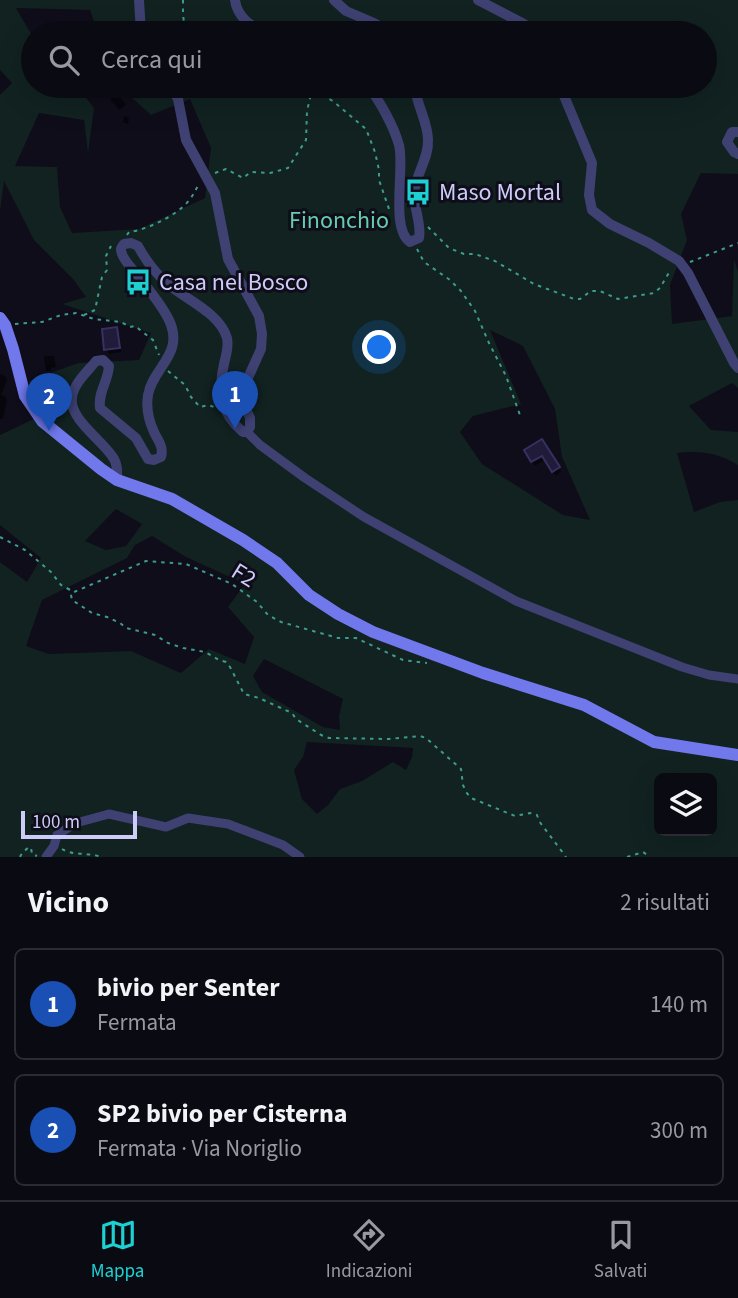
<!DOCTYPE html>
<html lang="it">
<head>
<meta charset="utf-8">
<style>
	body { margin:0; font-family:"Source Sans 3",sans-serif; background:#181821; color:#f1f3f6 }
	.controls { position:absolute; right:21px; bottom:21px; display:grid; overflow:hidden; border-radius:10px; box-shadow:0 7px 28px #0002 }
	.controls button { width:63px; height:63px; display:grid; place-items:center; padding:0; border:0; border-bottom:2px solid #2a2b33; background:#0a0a13; color:#f1f3f6; font:35px sans-serif }
	.scale { position:absolute; left:21px; bottom:18px; width:116px; box-sizing:border-box; padding-left:7px; border:4px solid #cdccf8; border-top:0; font-size:19px; line-height:24px; white-space:nowrap; color:#cdccf8; -webkit-text-stroke:5px #0e0d19; paint-order:stroke }
	.you { position:absolute; left:380px; top:348px; width:24px; height:24px; margin:-18px; border:5px solid #fff; border-radius:50%; background:#1a73e8; box-shadow:0 0 0 10px #1a73e833 }
	.badge { display:grid; place-items:center; width:46px; height:46px; border-radius:50%; background:#1dd1d3; color:#fff; font-size:23px; font-weight:700 }
	.pin { position:absolute; translate:-50% -58px; filter:drop-shadow(0 2px 4px #0008) }
	.pin::after { content:''; position:absolute; top:37px; width:24px; height:21px; background:inherit; clip-path:polygon(0 0,100% 0,50% 100%) }
	.list { margin:0; padding:0; list-style:none }
	h2 { display:flex; justify-content:space-between; align-items:center; height:91px; margin:0; padding:0 28px; font-size:30px }
	h2 small { font-size:23px; font-weight:400; color:#999aa0 }
	.list li { display:grid; grid-template-columns:46px 1fr auto; gap:21px; align-items:center; box-sizing:border-box; height:112px; margin:0 14px 14px; padding:0 14px; border:2px solid #2a2b33; border-radius:10px }
	.list b { display:block; font-size:26px; white-space:nowrap }
	.list p { margin:0; font-size:23px; white-space:nowrap; color:#999aa0 }
	.list em { font-size:23px; font-style:normal; color:#999aa0 }
	.icon { flex:none; width:38px; height:38px; fill:none; stroke:currentColor; stroke-width:2; stroke-linecap:round; stroke-linejoin:round }
	.map { position:relative; flex:none; width:738px; height:857px; overflow:hidden }
	.search { position:absolute; background:#0a0a13; box-shadow:0 7px 28px #0002; left:21px; right:21px; top:21px; height:77px; display:flex; align-items:center; gap:18px; box-sizing:border-box; padding:0 24px; border-radius:38px; color:#999aa0; font-size:26px }
	.sheet { height:343px; background:#0a0a13 }
	nav { display:flex; justify-content:space-around; align-items:center; box-sizing:border-box; height:98px; border-top:2px solid #2a2b33; background:#0a0a13; font-size:19px; color:#999aa0 }
	nav a { display:grid; justify-items:center; gap:4px }
	nav .on { color:#1dd1d3 }
	.map>svg:first-child { display:block }
</style>
</head>
<body>
<div class="map">
<svg width="738" height="857" viewBox="0 0 738 857">
	<rect width="100%" height="100%" fill="#0e0d19"/>
	<path fill="#112220" fill-rule="evenodd" d="M0,0H738V174L701,173L681,214L687,240L670,285L672,324L732,316L734,259L738,272V388L732,383L689,406L711,430L738,432V465C720,453 698,450 677,453L694,512L720,502L738,500V857H0V562L27,582L41,558L0,525V435L42,415L29,381L78,363L139,360L151,333L62,304L86,297L73,279L34,240L4,181L0,211V95L12,83L0,70ZM16,8L90,10L98,33H705V86H119L151,115L190,99L211,148L205,198L139,229L72,233L60,207L57,167L15,166L39,113L84,120L88,153L94,108L77,86H33V37ZM490,330L523,346L555,409L562,457L590,520L563,515L482,464L460,432L473,416L521,404ZM116,509L142,524L126,546L106,550L85,541ZM152,536L186,557L245,584L228,607L254,637L245,664L209,649L181,673L131,651L49,654L26,646L42,600L127,558L135,545ZM264,659L343,699L339,716L340,730L323,727L262,692L253,676ZM307,742L413,748L412,757L406,770L393,762L362,781L340,789L328,805L317,814L302,799L294,770L303,757ZM659,778H712V831H659Z"/>
	<g fill="#0007">
		<path d="M117,93L126,105L119,110L110,99Z"/>
		<path d="M124,116L129,118L128,124L123,122Z"/>
		<path d="M116,329L119,333L121,352L109,354L106,349Z"/>
		<path d="M44,356H54L56,367L51,368V371H46Z"/>
		<path d="M0,374L5,376L7,380L1,395L5,396L7,400L3,419H0Z"/>
		<path d="M541,441L561,472L556,476L545,459L535,466L526,451Z"/>
	</g>
	<g fill="#1f1b38" stroke="#363161" stroke-width="2">
		<path d="M117,327L120,348L104,350L102,329Z"/>
		<path d="M542,439L560,467L552,472L542,456L531,462L524,450Z"/>
	</g>
	<g fill="none" stroke-linecap="round" stroke-linejoin="round">
		<g stroke="#3c9c8e" stroke-width="2" stroke-dasharray="3.5 5" stroke-linecap="butt">
			<path d="M183,0C183,13 182,23 189,33"/>
			<path d="M363,29L369,33"/>
			<path d="M380,86H392"/>
			<path d="M215,173L226,169L243,178L251,172L270,173L288,168L306,140L307,111L311,94L318,93L333,101L366,129L375,152L379,170V180L389,209"/>
			<path d="M428,227L449,248L464,254H475L495,261L534,284L574,299H580L591,291H600L618,299L654,293L660,288L671,269"/>
			<path d="M127,235L129,232C147,230 180,214 190,199C194,194 196,189 199,184"/>
			<path d="M417,249L424,262L450,280L461,291L475,311L489,343L506,376L521,418"/>
			<path d="M690,262L738,243"/>
			<path d="M84,315L95,310L102,277L107,270L106,256L111,246"/>
			<path d="M15,324L42,322L61,315L76,313L94,319L121,322L130,327L135,326L153,340L159,355"/>
			<path d="M168,371L185,385L191,397L200,407L209,405L216,408"/>
			<path d="M0,537L25,550L51,572L61,585L74,592L146,561L186,564L232,584L257,602L268,615L281,622L338,638H356L403,660L427,663"/>
			<path d="M67,588L70,590L72,600L92,613L107,617L120,623L126,628L155,635L168,643L183,648L205,652L219,660L226,662L230,667L244,694L259,698L292,713L296,719L321,735L329,738L389,739L420,736L426,738L461,769L463,785L466,792L471,798L515,816L530,813L537,815L539,821L566,857"/>
			<path d="M62,849C73,856 88,852 101,857"/>
			<path d="M20,857L22,853L29,847L31,848L32,854L37,856"/>
			<path d="M627,857L643,852L650,857"/>
		</g>
		<g stroke="#3e4172" stroke-width="9">
			<path d="M247,432L260,445L305,478L364,517L516,601L682,667L709,675L738,679"/>
			<path d="M46,857L54,846L57,835L76,823L109,814L166,827L188,818L228,824L283,845L300,857"/>
		</g>
		<g stroke="#3e4172" stroke-width="10">
			<path d="M139,0L141,33"/>
			<path d="M235,0C237,17 251,26 265,33"/>
			<path d="M334,0L346,11L374,23L391,33"/>
			<path d="M478,0L524,24L535,33"/>
			<path d="M368,86C380,101 394,127 399,145C405,167 390,229 410,242L419,238C422,226 414,208 414,194C415,175 429,159 428,140C428,121 416,105 415,86"/>
			<path d="M560,86L592,163L589,195L592,210L610,224L649,243L679,261L688,273L734,363L738,368"/>
			<path d="M738,132H732L727,142L734,152L738,154"/>
			<path d="M117,480C117,472 118,466 114,459C104,441 68,419 72,397C74,383 88,371 96,361L103,360L109,366C108,382 98,391 100,408L136,438L148,459L154,460L161,457C164,446 158,441 154,432C149,421 146,407 148,395C153,367 185,354 169,320C162,306 151,292 141,280C136,272 125,263 122,254C120,248 121,248 124,244L131,243L138,246C145,259 156,274 168,284C185,299 220,313 227,338C229,347 226,355 224,364C218,392 220,413 243,432H247L250,427V418L244,405L242,396L243,389L261,349L262,334L259,316L228,259L215,193L186,140L178,99L170,86"/>
		</g>
		<path stroke="#7078eb" stroke-width="12" d="M0,318L5,325L13,349L25,396L42,421L101,469L117,480L172,499L243,540L277,563L309,595L338,614L373,632L483,673L584,705L654,742L738,755"/>
	</g>
	<defs>
		<g id="bus-bare" transform="scale(2.1)"><path d="M-5-6H5V4H4V6H2V4H-2V6H-4V4H-5ZM-3.5-4V0h7V-4ZM-3.5 1.2v1.5H-2V1.2ZM2 1.2v1.5H3.5V1.2Z" fill="#1dd1d3" stroke="#0e0d19" stroke-width="2.5" paint-order="stroke"/></g>
	</defs>
	<g fill-rule="evenodd">
		<use href="#bus-bare" x="418" y="192"/>
		<use href="#bus-bare" x="138" y="282"/>
	</g>
	<g text-anchor="middle" stroke-width="6" stroke-linejoin="round" paint-order="stroke">
		<g font-size="24" fill="#cdccf8" stroke="#0e0d19" text-anchor="start">
			<text x="439" y="200">Maso Mortal</text>
			<text x="159" y="290">Casa nel Bosco</text>
		</g>
		<g font-size="24" fill="#64cda9" stroke="#0e0d19">
			<text x="339" y="228">Finonchio</text>
		</g>
		<g font-size="24" fill="#cdccf8" stroke="#0e0d19">
			<text transform="translate(244 575) rotate(32)" y="8">F2</text>
		</g>
	</g>
</svg>
<div class="controls">
<button><svg class="icon" aria-label="layers" viewBox="0 0 24 24"><path d="M12 4l9 5-9 5-9-5zM3 14l9 5 9-5"/></svg></button>
</div>
<div class="scale">100 m</div>
<div class="you"></div>
<div class="pin badge" style="left:235px;top:429px;background:#1a4fb4">1</div>
<div class="pin badge" style="left:49px;top:431px;background:#1a4fb4">2</div>
<div class="search"><svg class="icon" aria-label="search" viewBox="0 0 24 24"><circle cx="10" cy="10" r="6"/><path d="M15 15l6 6"/></svg>Cerca qui</div>
</div>
<section class="sheet">
<h2>Vicino<small>2 risultati</small></h2>
<ul class="list">
<li><span class="badge" style="background:#1a4fb4">1</span><div><b>bivio per Senter</b><p>Fermata</p></div><em>140 m</em></li>
<li><span class="badge" style="background:#1a4fb4">2</span><div><b>SP2 bivio per Cisterna</b><p>Fermata · Via Noriglio</p></div><em>300 m</em></li>
</ul>
</section>
<nav>
<a class="on"><svg class="icon" aria-label="map" viewBox="0 0 24 24"><path d="M3 6l6-2 6 2 6-2v14l-6 2-6-2-6 2zM9 4v14M15 6v14"/></svg>Mappa</a>
<a><svg class="icon" aria-label="directions" viewBox="0 0 24 24"><path d="M12 3l9 9-9 9-9-9zM9 14v-3h6M13 9l2 2-2 2"/></svg>Indicazioni</a>
<a><svg class="icon" aria-label="saved" viewBox="0 0 24 24"><path d="M7 4h10v16l-5-4-5 4z"/></svg>Salvati</a>
</nav>
</body>
</html>
